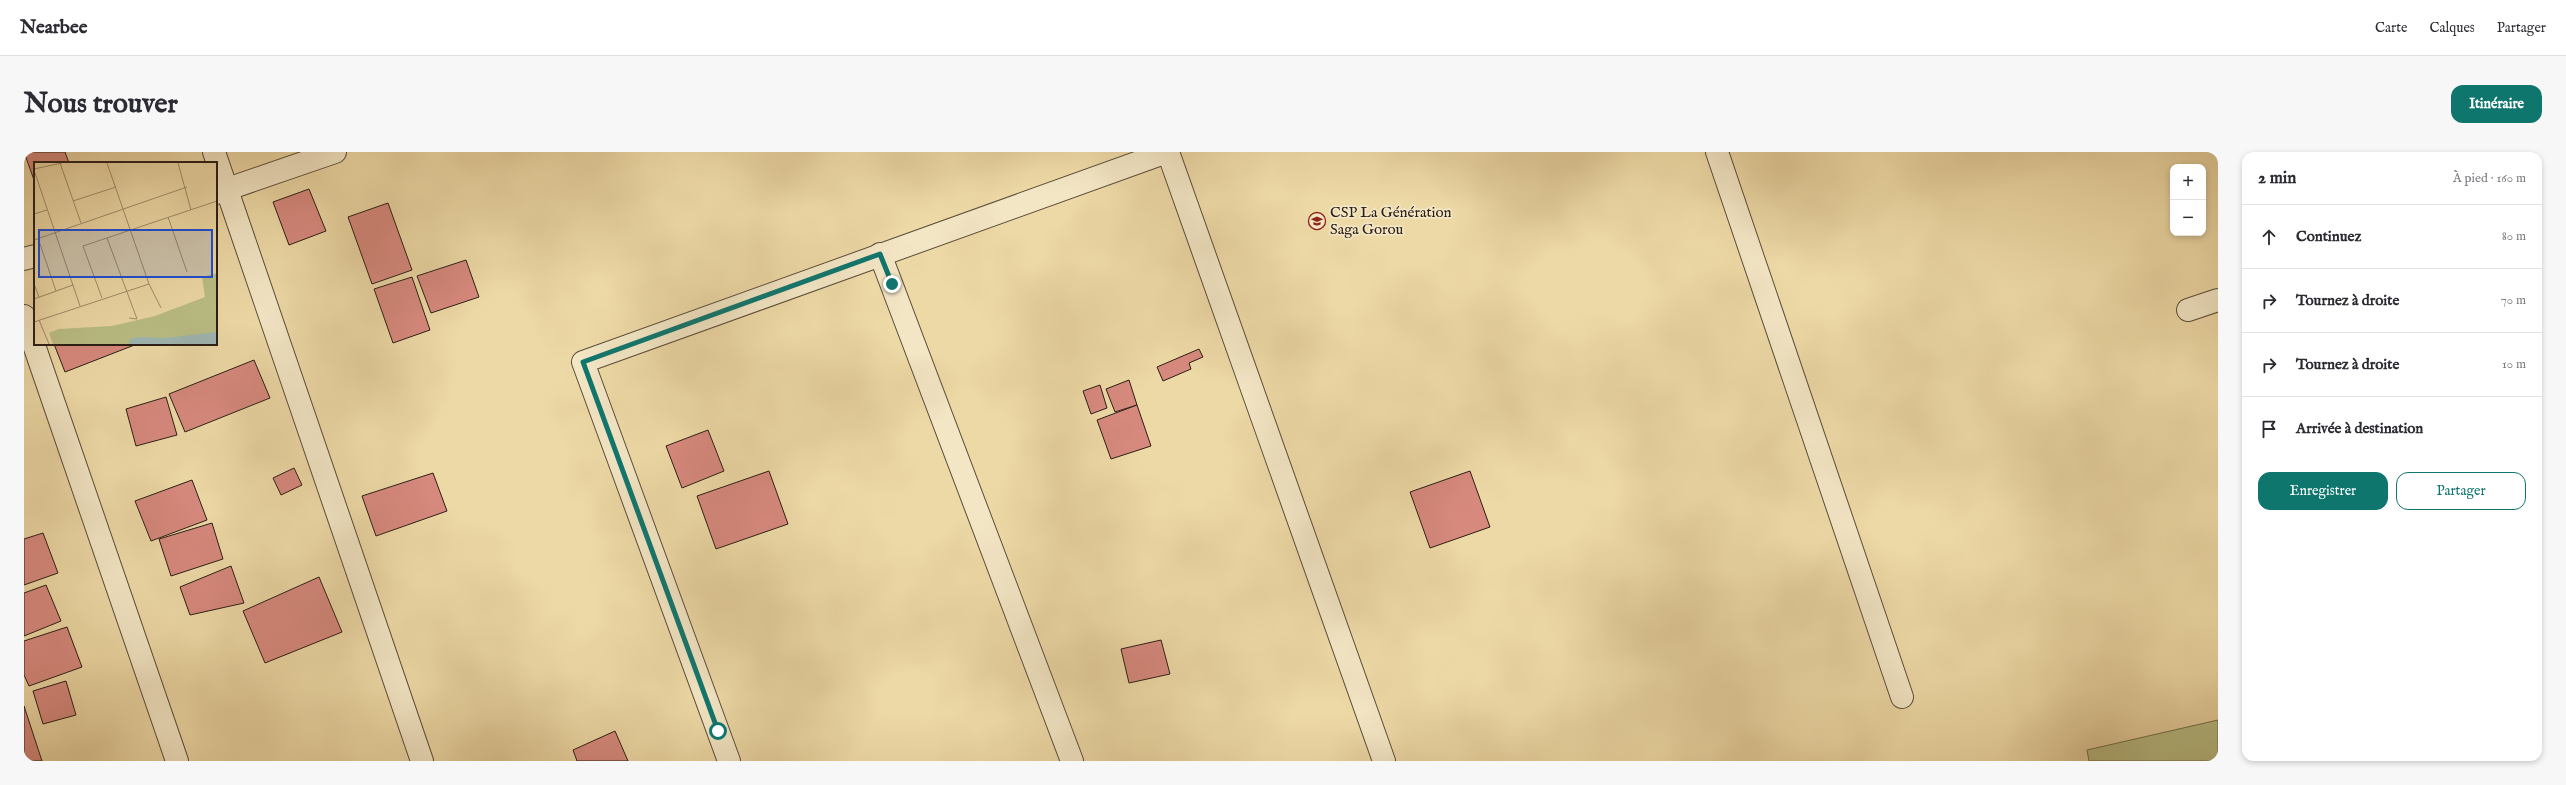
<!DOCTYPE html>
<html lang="fr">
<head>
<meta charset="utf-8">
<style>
	body { margin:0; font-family:"IM FELL English",serif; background:#f7f7f7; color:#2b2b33 }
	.controls { position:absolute; right:12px; top:12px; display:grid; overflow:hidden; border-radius:8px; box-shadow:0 2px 6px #0003 }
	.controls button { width:36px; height:36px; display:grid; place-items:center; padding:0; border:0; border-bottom:1px solid #e1e1e2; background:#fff; color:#2b2b33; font:20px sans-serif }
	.stop { position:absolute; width:12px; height:12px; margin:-9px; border:3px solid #0f766e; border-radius:50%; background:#fff }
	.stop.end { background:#0f766e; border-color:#fff; box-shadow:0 1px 4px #0008 }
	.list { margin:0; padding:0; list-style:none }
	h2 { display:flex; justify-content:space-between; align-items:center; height:52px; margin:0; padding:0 16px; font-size:17px }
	h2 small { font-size:13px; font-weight:400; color:#7c7c81 }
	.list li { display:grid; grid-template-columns:26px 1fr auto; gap:12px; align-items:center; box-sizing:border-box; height:64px; padding:0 16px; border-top:1px solid #e1e1e2 }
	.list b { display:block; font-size:15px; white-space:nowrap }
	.list em { font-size:13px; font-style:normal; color:#7c7c81 }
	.actions { display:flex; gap:8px; padding:12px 16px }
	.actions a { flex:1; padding:9px 0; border:1px solid #0f766e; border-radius:12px; text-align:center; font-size:14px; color:#0f766e }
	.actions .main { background:#0f766e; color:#fff }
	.icon { flex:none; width:22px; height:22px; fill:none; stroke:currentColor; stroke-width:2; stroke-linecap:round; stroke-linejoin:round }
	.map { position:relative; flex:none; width:2194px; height:609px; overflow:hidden; border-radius:12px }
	header { display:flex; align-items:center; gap:24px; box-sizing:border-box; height:56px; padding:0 20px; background:#fff; border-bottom:1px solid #e1e1e2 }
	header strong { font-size:19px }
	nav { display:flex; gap:22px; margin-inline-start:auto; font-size:14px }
	.intro { display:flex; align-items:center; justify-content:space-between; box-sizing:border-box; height:96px; padding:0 24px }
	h1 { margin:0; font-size:28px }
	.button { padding:10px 18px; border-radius:12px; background:#0f766e; color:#fff; font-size:14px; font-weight:700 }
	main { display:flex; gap:24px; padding:0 24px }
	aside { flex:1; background:#fff; border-radius:12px; box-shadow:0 2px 6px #0003 }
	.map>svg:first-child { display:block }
</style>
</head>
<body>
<header>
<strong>Nearbee</strong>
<nav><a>Carte</a><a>Calques</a><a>Partager</a></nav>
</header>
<div class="intro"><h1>Nous trouver</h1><a class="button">Itinéraire</a></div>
<main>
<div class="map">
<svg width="2194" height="609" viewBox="0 0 2194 609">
	<rect width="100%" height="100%" fill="#edd9a6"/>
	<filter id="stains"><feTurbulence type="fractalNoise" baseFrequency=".005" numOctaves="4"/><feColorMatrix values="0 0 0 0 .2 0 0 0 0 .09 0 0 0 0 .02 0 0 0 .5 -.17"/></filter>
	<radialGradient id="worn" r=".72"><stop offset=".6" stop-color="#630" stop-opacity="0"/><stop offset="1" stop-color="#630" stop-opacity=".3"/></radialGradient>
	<path fill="#babf86" stroke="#726e4e" d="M2194,568V609H2065L2063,598Z"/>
	<g fill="#d7897e" stroke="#2a1e16">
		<path d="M0,0H41L45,11H11L10,28Z"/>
		<path d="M285,37L302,79L265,93L249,50Z"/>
		<path d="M364,51L388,118L348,132L324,65Z"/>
		<path d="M442,108L455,145L407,161L393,124Z"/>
		<path d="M388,125L406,178L369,191L350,137Z"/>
		<path d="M30,192H113L41,220Z"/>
		<path d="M1175,197L1179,205L1165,211L1167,217L1139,229L1133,215Z"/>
		<path d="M230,208L246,246L161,280L145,242Z"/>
		<path d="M1105,228L1113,253L1091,260L1082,237Z"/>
		<path d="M1076,233L1083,256L1067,262L1059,239Z"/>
		<path d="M142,245L153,283L112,294L102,257Z"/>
		<path d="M1113,253L1127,294L1087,307L1073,268Z"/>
		<path d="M684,278L700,319L658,336L642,294Z"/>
		<path d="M270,316L278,333L257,343L249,326Z"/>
		<path d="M745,319L764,372L692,397L673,344Z"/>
		<path d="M1446,319L1466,375L1406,396L1386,340Z"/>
		<path d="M409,321L423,359L352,384L338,344Z"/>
		<path d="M168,328L183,368L127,389L111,349Z"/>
		<path d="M188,371L199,407L147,424L135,387Z"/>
		<path d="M19,381L34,421L0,433V387Z"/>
		<path d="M207,414L220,451L166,463L156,435Z"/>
		<path d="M295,425L318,480L241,511L219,459Z"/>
		<path d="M22,433L37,469L0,484V441Z"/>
		<path d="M43,475L58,515L5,534L0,523V489Z"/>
		<path d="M1137,488L1146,522L1105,531L1097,497Z"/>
		<path d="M42,529L52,563L19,572L9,539Z"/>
		<path d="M0,554L18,609H0Z"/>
		<path d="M591,579L604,609H553L549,598Z"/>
	</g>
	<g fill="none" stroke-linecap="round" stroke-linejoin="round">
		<g stroke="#5b4d3a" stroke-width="24">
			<g id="street">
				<path d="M190,0L398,609"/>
				<path d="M1144,0L1360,609"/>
				<path d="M1693,0L1878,545"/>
				<path d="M192,41L311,0"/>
				<path d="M856,102L1048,609"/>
				<path d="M0,107L11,104"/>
				<path d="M2164,158L2194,148"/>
				<path d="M0,164L153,609"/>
				<path d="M705,609L559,210L1143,0"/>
			</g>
		</g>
		<use href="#street" stroke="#f3e6c5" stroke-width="22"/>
	</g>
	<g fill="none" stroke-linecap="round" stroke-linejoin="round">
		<path stroke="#0f766e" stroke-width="5" d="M694,579L559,210L856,102L868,132"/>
	</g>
	<defs>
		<g id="school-ring" transform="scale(0.9)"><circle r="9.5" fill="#f3e6c5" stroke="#8f2418" stroke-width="1.5"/><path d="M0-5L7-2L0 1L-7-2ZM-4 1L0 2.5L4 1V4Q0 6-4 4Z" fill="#8f2418"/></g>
	</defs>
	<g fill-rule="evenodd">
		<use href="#school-ring" x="1293" y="69"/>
	</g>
	<g text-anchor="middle" stroke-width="3.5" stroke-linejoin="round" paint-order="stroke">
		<g font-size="15" fill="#2a1e16" stroke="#f3e6c5" text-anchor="start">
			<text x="1306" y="65">CSP La Génération<tspan x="1306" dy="17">Saga Gorou</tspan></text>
		</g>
	</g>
	<g transform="translate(10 10)">
		<rect width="183" height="183" fill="#edd9a6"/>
		<path d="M183,111V182H19L15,171L25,167L78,164L121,154L171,135L168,115Z" fill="#babf86"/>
		<path d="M183,170V182H95L96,177L105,175L132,176Z" fill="#9eb7b3"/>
		<path fill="none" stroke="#9f8e6c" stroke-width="1" d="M26,1L47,61M73,1L115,122L127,146M144,1L157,48M0,7L28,1M0,8L46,144M39,39L82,25M0,52L13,48M134,55L153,110M4,76L22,129M73,76L103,157L95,156M0,78L153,25M0,122L5,135M68,136L49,84L183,39M0,137L39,123M5,158L15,182M0,160L115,122"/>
		<path fill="#1d4ed8" fill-opacity="0.15" stroke="#1d4ed8" stroke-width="2" d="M5,68H178V115H5Z"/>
		<rect width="183" height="183" fill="none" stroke="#2a1e16" stroke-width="2"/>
	</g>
	<rect width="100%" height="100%" filter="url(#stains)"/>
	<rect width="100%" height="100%" fill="url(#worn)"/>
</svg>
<div class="controls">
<button>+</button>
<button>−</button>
</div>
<div class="stop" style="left:694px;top:579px"></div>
<div class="stop end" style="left:868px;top:132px"></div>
</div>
<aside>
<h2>2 min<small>À pied · 160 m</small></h2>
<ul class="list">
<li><svg class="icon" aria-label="ahead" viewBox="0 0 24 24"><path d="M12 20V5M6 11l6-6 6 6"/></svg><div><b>Continuez</b></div><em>80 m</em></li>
<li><svg class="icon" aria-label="right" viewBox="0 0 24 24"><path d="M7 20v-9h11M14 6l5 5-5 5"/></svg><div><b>Tournez à droite</b></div><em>70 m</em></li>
<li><svg class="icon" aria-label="right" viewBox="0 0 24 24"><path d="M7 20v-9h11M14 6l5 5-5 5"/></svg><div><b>Tournez à droite</b></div><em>10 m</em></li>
<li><svg class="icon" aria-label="arrive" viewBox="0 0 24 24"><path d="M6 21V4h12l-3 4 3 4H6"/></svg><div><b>Arrivée à destination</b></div></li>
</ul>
<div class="actions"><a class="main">Enregistrer</a><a>Partager</a></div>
</aside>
</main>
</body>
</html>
